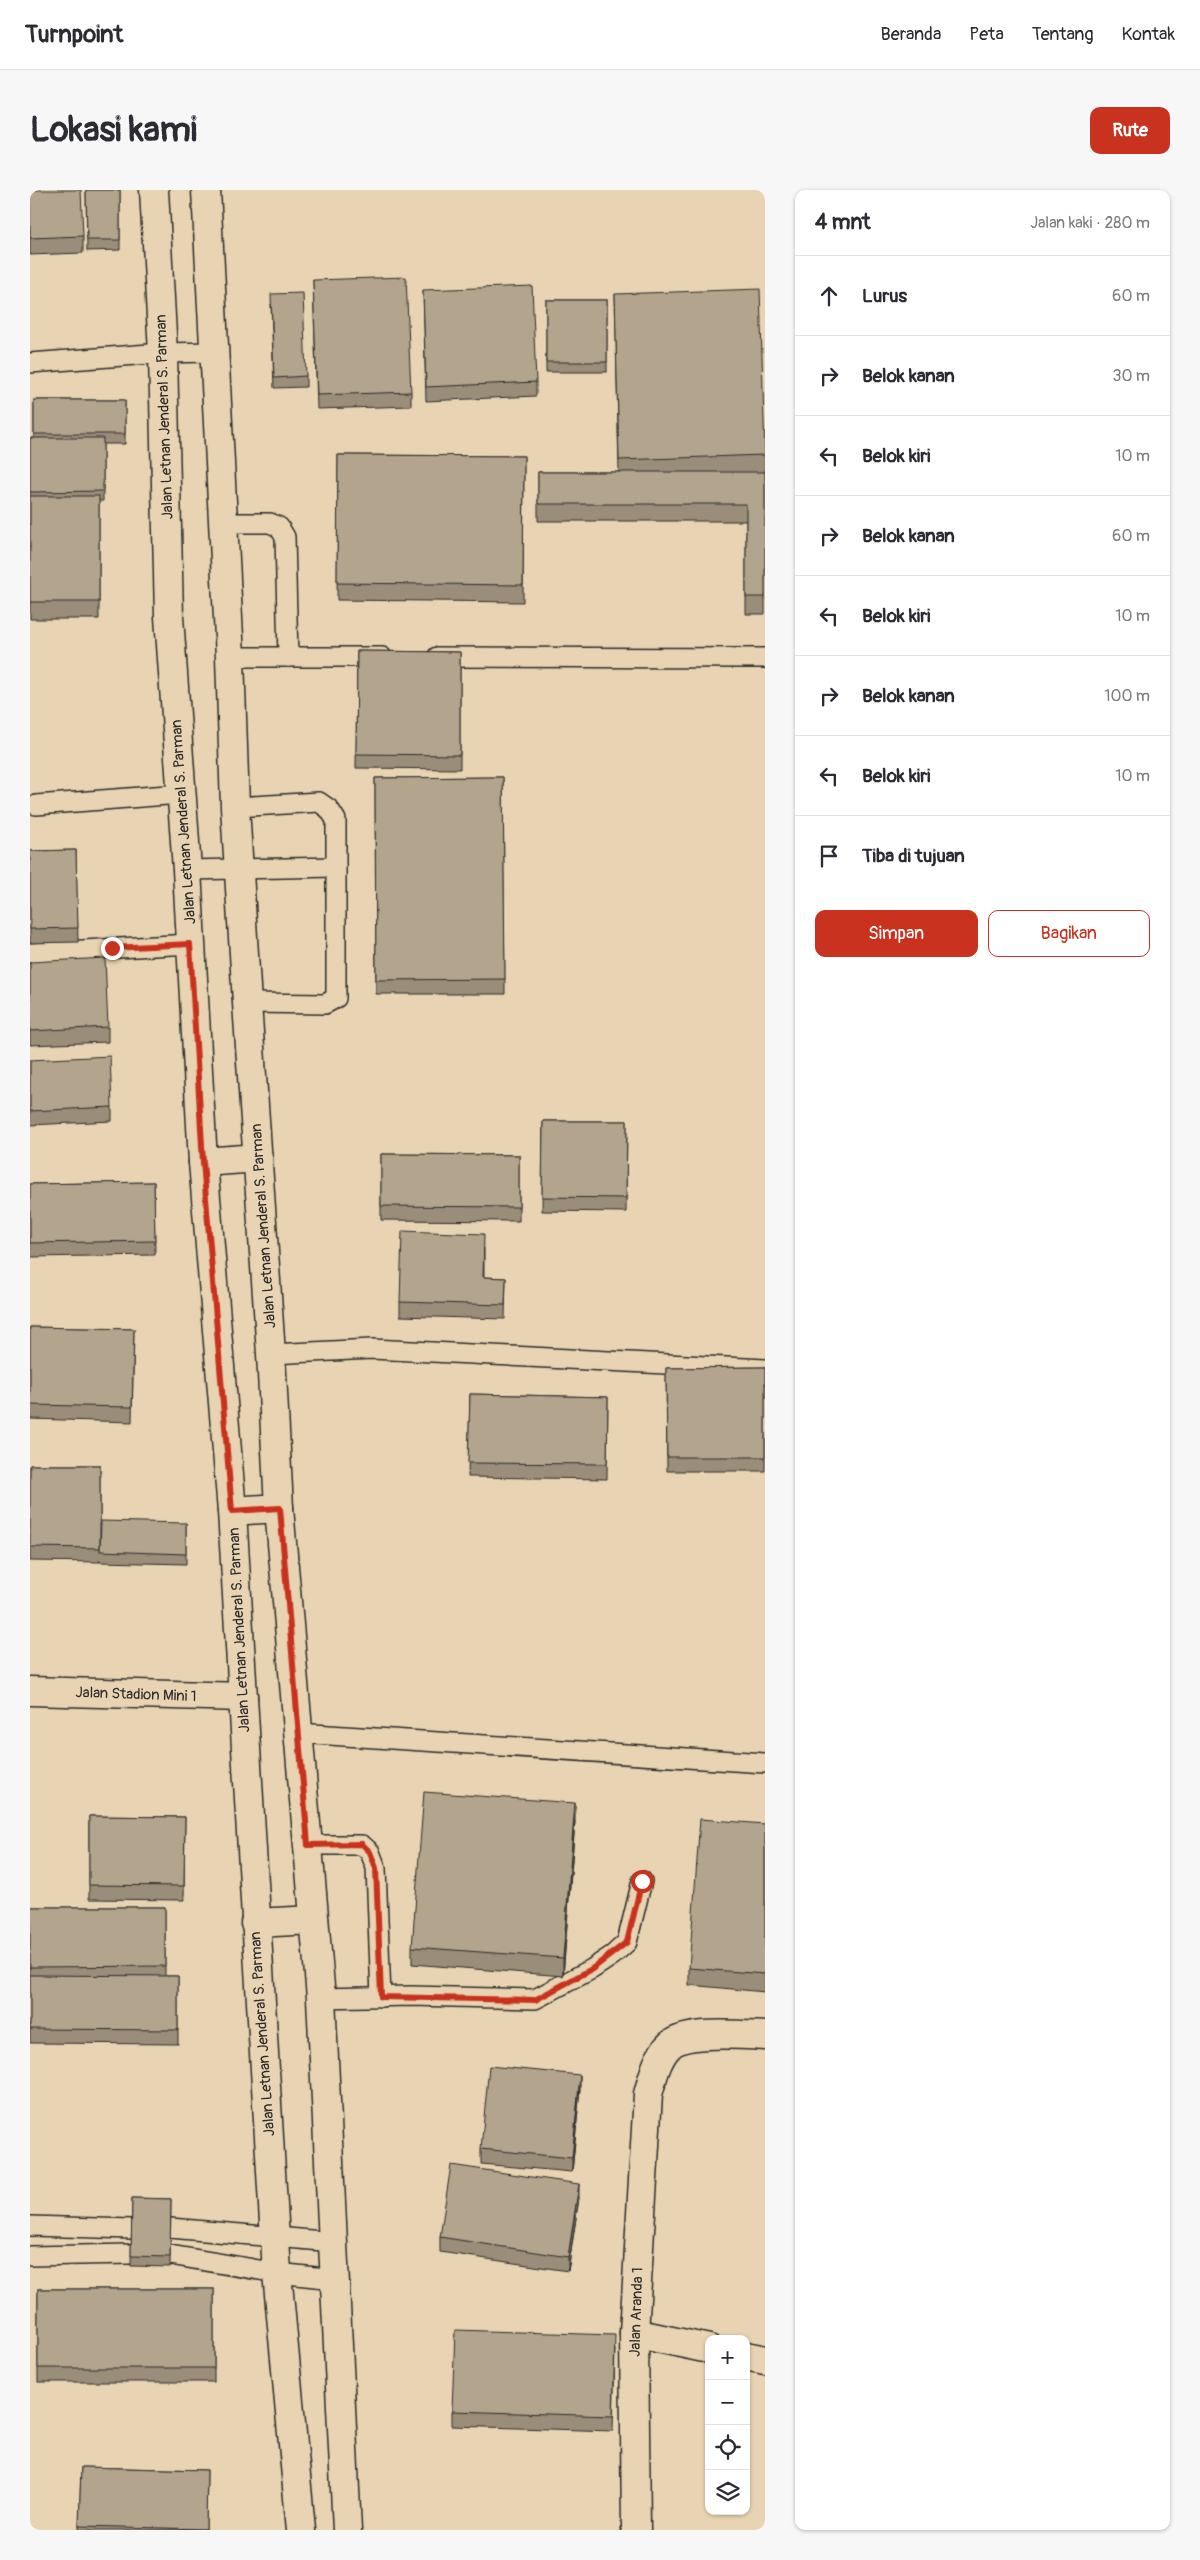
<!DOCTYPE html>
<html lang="id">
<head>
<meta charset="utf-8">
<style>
	body { margin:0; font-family:Pangolin,sans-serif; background:#f7f7f7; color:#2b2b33 }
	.controls { position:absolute; right:15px; bottom:15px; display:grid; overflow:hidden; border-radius:10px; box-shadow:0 1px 4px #0004 }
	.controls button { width:45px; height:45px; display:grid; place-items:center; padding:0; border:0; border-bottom:1px solid #e1e1e2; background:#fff; color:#2b2b33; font:25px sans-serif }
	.stop { position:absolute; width:15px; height:15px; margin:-11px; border:4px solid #c8321e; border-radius:50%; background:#fff }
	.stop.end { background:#c8321e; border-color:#fff; box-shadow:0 1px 5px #0008 }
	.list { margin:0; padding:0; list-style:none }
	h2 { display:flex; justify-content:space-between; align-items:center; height:65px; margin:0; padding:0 20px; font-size:21px }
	h2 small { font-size:16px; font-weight:400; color:#7c7c81 }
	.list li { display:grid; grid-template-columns:32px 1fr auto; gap:15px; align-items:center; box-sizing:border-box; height:80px; padding:0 20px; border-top:1px solid #e1e1e2 }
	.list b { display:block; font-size:19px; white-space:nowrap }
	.list em { font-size:16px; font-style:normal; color:#7c7c81 }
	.actions { display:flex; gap:10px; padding:15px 20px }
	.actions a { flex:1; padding:11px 0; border:1px solid #c8321e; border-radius:10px; text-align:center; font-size:18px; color:#c8321e }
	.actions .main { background:#c8321e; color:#fff }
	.icon { flex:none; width:28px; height:28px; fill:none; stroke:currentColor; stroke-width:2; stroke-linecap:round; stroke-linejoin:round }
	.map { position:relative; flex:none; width:735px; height:2340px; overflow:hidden; border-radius:10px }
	header { display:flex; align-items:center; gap:30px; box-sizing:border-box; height:70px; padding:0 25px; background:#fff; border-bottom:1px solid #e1e1e2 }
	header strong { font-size:24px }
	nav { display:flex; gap:28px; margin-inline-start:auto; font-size:18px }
	.intro { display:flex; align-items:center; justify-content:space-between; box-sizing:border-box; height:120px; padding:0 30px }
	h1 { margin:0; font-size:35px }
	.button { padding:12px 22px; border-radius:10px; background:#c8321e; color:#fff; font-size:18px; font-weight:700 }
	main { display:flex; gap:30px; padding:0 30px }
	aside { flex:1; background:#fff; border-radius:10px; box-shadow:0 1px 4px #0004 }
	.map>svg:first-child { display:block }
</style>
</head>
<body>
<header>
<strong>Turnpoint</strong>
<nav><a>Beranda</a><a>Peta</a><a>Tentang</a><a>Kontak</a></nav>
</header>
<div class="intro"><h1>Lokasi kami</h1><a class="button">Rute</a></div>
<main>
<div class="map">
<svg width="735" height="2340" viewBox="0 0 735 2340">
	<rect width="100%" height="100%" fill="#e8d4b2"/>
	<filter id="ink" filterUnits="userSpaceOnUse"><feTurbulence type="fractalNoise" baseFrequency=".02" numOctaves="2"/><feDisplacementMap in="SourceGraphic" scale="10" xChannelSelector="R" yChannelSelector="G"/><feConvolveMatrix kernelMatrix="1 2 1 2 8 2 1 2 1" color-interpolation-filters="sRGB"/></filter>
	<g filter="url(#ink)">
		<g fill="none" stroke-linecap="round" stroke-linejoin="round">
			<g stroke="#2b2b2b" stroke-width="22">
				<g id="service">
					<path d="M0,173L133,163L183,162"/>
					<path d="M193,333H240L249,337L255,347L258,467"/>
					<path d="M200,467H352"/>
					<path d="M407,467L735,468"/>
					<path d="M6,615L151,604"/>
					<path d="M205,617L289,612L299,619L306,630V808L295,814L217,813"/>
					<path d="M157,680L306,677"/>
					<path d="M0,763L160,754"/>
					<path d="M241,1164L342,1159L735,1179"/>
					<path d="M268,1543L735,1573"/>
					<path d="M278,1655H332L340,1662L346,1678L351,1807"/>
					<path d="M291,1808L381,1806L505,1809L562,1779L583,1765L597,1752L612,1691"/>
					<path d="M0,2036L102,2039"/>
					<path d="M140,2038L304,2052"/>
					<path d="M140,2065L247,2083L305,2089"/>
					<path d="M0,2066L101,2064"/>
				</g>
			</g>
			<g stroke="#2b2b2b" stroke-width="31">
				<g id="minor">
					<path d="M0,1501L213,1507"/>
					<path d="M604,2143L679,2159"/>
					<path d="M716,2166L735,2170"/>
					<path d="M606,2340L604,2143L618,1904C623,1887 627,1867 640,1855C657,1840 713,1845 735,1846"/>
				</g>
			</g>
			<g stroke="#2b2b2b" stroke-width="31">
				<g id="tertiary">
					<path d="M124,0L133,163L139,427L157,680L173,972L202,1321L247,2083L271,2340"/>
					<path d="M176,0L200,467L205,617L217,813L241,1164L249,1318L291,1808L317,2340"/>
					<path d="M173,972L228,968"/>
					<path d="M202,1321L249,1318"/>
					<path d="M225,1733L284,1730"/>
				</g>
			</g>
			<use href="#service" stroke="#e8d4b2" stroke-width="19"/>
			<use href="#minor" stroke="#e8d4b2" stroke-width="28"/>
			<use href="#tertiary" stroke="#e8d4b2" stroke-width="28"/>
		</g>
		<g fill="#9a8d79" stroke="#2b2b2b">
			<path d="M0,0L53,46V63L0,65Z"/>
			<path d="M56,0H90V60L57,61Z"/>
			<path d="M283,90L381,202V216L287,219Z"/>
			<path d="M393,100L506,192V206L396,211Z"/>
			<path d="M585,104L735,249V424H716V331H508V282H589Z"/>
			<rect x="516" y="110" width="61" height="72"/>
			<path d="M241,114L276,186V197L244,198Z"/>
			<path d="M4,210H95V254H73V311H69V429H0V248H4Z"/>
			<path d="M308,265L494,266L493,412L307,410Z"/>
			<path d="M327,461L430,462V579L326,578Z"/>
			<path d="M473,587L475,804H346L345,588Z"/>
			<path d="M46,660L48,752L0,753V661Z"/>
			<path d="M0,772L78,837V852L0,855Z"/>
			<path d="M0,870L82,917V931L0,935Z"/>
			<path d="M513,931H597L596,1022L512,1021Z"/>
			<path d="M351,964L489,965V1031L351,1030Z"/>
			<path d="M124,992L125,1065L0,1067V994Z"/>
			<path d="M454,1058V1087L476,1088L475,1129L370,1126V1112Z"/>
			<path d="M0,1137L104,1139L102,1232L0,1229Z"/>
			<path d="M735,1177V1281H637L636,1178Z"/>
			<path d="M440,1204L578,1207L577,1289L438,1287Z"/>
			<path d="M0,1275H70V1359L156,1333V1374L70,1372V1370V1372L0,1371Z"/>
			<path d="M59,1626L155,1627L154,1710L59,1709Z"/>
			<path d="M545,1631L533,1786L382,1774V1757Z"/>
			<path d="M735,1634V1802L659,1795V1778Z"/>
			<path d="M0,1717H135V1786H148V1854L0,1853Z"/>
			<path d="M550,1899L542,1982L451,1974V1959Z"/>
			<path d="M102,2008L141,2009L140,2077L101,2076Z"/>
			<path d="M549,2008L538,2081L410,2062V2047Z"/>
			<rect x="8" y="2099" width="176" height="93"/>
			<path d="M585,2159L583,2241L422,2236V2221Z"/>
			<path d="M51,2277L177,2280L176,2340H49Z"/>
		</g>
		<g fill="#7d7363" stroke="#2b2b2b">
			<path d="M545,1613V1631L533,1786V1768Z"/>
			<path d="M550,1885V1899L542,1982V1968Z"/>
			<path d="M549,1994V2008L538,2081V2067Z"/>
		</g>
		<g fill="#b3a48d" stroke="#2b2b2b">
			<path d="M0,0H51L53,46L0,48Z"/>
			<path d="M56,0H90V50H57Z"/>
			<path d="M376,87L381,202L287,205L283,90Z"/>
			<path d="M502,96L506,192L396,197L393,100Z"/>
			<path d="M730,99L735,265L589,270L585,104Z"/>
			<path d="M273,103L276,186L244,188L241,104Z"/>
			<rect x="516" y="110" width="61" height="62"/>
			<rect x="4" y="210" width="91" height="34"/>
			<path d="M0,248H73V301L0,302Z"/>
			<path d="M308,265L494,266L493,395L307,393Z"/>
			<path d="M508,282H735V407H716V314H508Z"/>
			<rect x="0" y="306" width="69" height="106"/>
			<path d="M327,461L430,462V565L326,564Z"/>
			<path d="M473,587L475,789L346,790L345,588Z"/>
			<path d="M46,660L48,738L0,739V661Z"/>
			<path d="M75,768L78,837L0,841V772Z"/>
			<path d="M80,866L82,917L0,921V870Z"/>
			<path d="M513,931H597L596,1008L512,1007Z"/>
			<path d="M351,964L489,965V1017L351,1016Z"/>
			<path d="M124,992L125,1051L0,1053V994Z"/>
			<path d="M372,1041L454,1044L453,1087L476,1088L475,1115L370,1112Z"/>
			<path d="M0,1137L104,1139L102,1217L0,1215Z"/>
			<path d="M735,1177V1267H637L636,1178Z"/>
			<path d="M440,1204L578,1207L577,1274L438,1273Z"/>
			<path d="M0,1275H70V1358L0,1357Z"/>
			<path d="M71,1331L156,1333V1364L70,1361Z"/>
			<path d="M394,1602L545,1613L533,1768L382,1757Z"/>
			<path d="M59,1626L155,1627L154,1696L59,1695Z"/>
			<path d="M670,1629L735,1634V1784L659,1778Z"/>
			<path d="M0,1717H135V1776L0,1777Z"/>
			<path d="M0,1785L148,1786V1840L0,1839Z"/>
			<path d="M459,1876L550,1885L542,1968L451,1959Z"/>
			<path d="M421,1975L549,1994L538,2067L410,2047Z"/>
			<path d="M102,2008L141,2009L140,2067L101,2066Z"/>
			<rect x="8" y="2099" width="176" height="79"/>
			<path d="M425,2140L585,2145L583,2226L422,2221Z"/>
			<path d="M51,2277L177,2280L176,2339L49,2336Z"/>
		</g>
	</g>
	<g fill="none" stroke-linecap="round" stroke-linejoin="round" filter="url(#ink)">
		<path stroke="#c8321e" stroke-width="6" d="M82,758L160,754L173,972L202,1321L250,1318L278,1655L332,1654L340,1662L346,1678L351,1807L505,1810L562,1779L597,1752L612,1691"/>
	</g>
	<g text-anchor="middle" stroke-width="4" stroke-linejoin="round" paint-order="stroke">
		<g font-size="15" fill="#2b2b2b" stroke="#e8d4b2">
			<text transform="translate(134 227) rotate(-92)" y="5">Jalan Letnan Jenderal S. Parman</text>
			<text transform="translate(153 632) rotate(-94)" y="5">Jalan Letnan Jenderal S. Parman</text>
			<text transform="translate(233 1036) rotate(-94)" y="5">Jalan Letnan Jenderal S. Parman</text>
			<text transform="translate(209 1440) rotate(-93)" y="5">Jalan Letnan Jenderal S. Parman</text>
			<text transform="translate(106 1504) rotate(2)" y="5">Jalan Stadion Mini 1</text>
			<text transform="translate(232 1844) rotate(-94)" y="5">Jalan Letnan Jenderal S. Parman</text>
			<text transform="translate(606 2122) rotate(-88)" y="5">Jalan Aranda 1</text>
		</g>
	</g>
</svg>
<div class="controls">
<button>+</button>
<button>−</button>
<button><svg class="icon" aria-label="locate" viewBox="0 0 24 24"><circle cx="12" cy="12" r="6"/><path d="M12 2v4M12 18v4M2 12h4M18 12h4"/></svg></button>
<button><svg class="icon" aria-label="layers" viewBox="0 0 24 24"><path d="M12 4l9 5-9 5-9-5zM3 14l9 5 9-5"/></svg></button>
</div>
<div class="stop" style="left:612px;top:1691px"></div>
<div class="stop end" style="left:82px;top:758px"></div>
</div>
<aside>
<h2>4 mnt<small>Jalan kaki · 280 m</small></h2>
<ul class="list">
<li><svg class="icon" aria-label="ahead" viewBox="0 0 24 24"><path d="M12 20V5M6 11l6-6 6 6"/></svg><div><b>Lurus</b></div><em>60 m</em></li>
<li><svg class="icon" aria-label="right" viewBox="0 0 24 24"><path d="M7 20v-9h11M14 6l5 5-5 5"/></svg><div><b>Belok kanan</b></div><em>30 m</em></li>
<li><svg class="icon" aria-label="left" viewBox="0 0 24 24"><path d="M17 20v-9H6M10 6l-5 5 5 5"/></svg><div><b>Belok kiri</b></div><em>10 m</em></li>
<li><svg class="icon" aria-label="right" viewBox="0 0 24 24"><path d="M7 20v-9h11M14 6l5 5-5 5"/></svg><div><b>Belok kanan</b></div><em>60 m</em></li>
<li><svg class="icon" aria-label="left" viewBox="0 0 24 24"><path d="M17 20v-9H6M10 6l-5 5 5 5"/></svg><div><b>Belok kiri</b></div><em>10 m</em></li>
<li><svg class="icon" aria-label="right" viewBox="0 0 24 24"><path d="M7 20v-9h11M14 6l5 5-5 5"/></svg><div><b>Belok kanan</b></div><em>100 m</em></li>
<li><svg class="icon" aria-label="left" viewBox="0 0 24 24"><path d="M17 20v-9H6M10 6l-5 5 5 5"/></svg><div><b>Belok kiri</b></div><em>10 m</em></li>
<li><svg class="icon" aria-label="arrive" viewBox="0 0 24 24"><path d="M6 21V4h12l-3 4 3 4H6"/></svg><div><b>Tiba di tujuan</b></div></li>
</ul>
<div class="actions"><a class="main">Simpan</a><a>Bagikan</a></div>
</aside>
</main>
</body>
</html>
